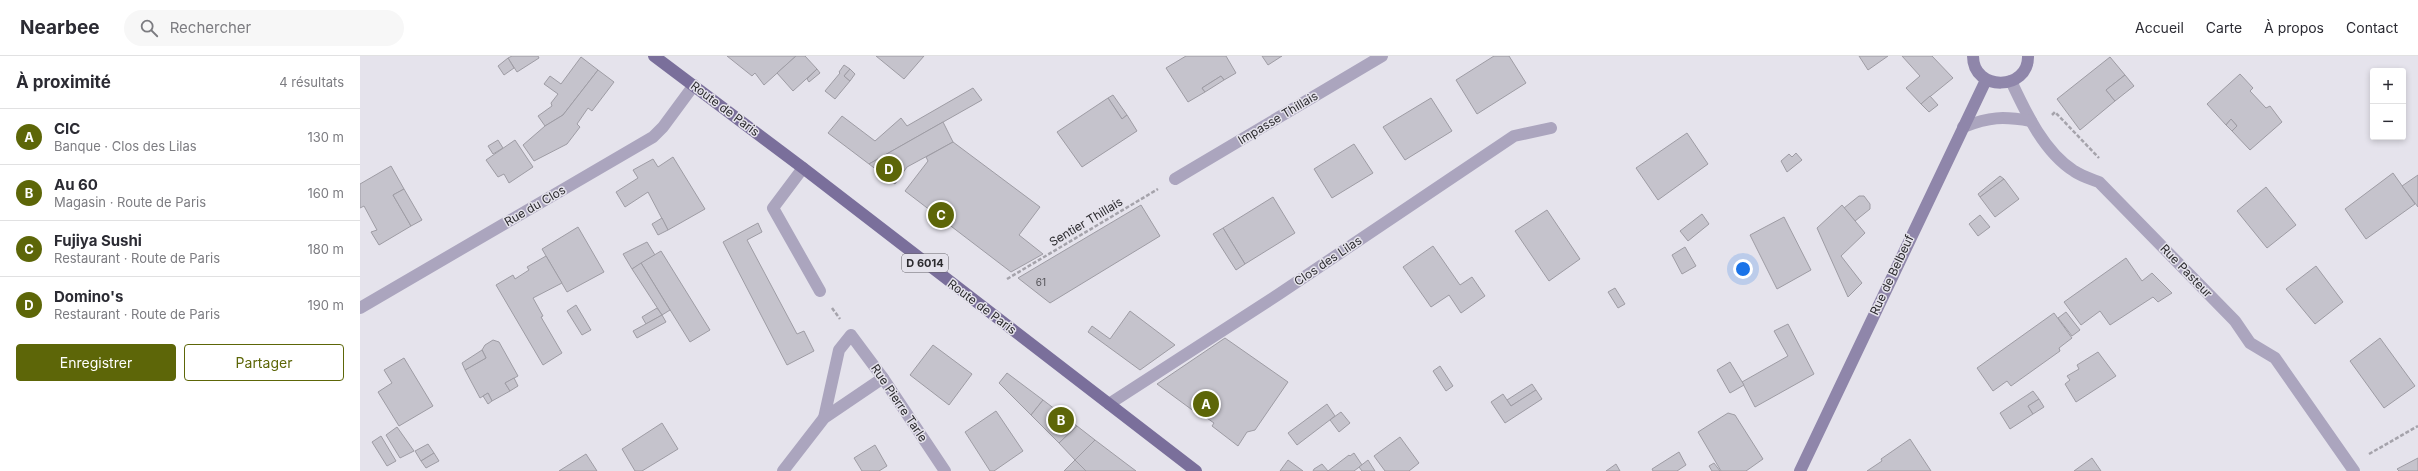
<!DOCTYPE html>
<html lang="fr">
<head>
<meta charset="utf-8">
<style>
	body { margin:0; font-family:Inter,sans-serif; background:#f7f7f7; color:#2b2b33 }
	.controls { position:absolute; right:12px; top:12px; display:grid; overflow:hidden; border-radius:4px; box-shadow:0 2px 6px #0003 }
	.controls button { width:36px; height:36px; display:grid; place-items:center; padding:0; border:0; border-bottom:1px solid #e1e1e2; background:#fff; color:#2b2b33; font:20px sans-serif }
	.you { position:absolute; left:1383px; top:213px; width:14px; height:14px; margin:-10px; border:3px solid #fff; border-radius:50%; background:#1a73e8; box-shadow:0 0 0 6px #1a73e833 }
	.badge { display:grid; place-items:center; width:26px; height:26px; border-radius:50%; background:#5d6608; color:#fff; font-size:13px; font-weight:700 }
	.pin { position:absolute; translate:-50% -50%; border:2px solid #fff; box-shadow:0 1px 4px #0006 }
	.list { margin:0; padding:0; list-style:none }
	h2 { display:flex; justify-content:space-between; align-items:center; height:52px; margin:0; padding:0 16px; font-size:17px }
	h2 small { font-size:13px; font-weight:400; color:#7c7c81 }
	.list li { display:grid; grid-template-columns:26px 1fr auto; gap:12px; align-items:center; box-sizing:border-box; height:56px; padding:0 16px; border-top:1px solid #e1e1e2 }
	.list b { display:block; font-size:15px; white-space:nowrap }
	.list p { margin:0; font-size:13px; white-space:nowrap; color:#7c7c81 }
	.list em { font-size:13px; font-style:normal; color:#7c7c81 }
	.actions { display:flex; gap:8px; padding:12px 16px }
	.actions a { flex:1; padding:9px 0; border:1px solid #5d6608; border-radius:4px; text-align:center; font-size:14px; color:#5d6608 }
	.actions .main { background:#5d6608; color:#fff }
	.icon { flex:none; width:22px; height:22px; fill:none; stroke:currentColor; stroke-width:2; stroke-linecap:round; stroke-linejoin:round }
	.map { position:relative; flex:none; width:2058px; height:415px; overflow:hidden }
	header { display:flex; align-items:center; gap:24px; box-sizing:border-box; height:56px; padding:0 20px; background:#fff; border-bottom:1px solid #e1e1e2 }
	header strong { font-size:19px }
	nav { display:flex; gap:22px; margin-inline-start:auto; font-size:14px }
	.search { width:280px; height:36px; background:#f7f7f7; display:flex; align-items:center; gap:10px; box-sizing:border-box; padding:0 14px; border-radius:22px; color:#7c7c81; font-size:15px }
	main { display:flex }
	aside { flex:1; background:#fff }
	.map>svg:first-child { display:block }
</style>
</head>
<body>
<header>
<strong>Nearbee</strong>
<div class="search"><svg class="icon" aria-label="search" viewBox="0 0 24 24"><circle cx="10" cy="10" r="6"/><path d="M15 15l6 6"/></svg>Rechercher</div>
<nav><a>Accueil</a><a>Carte</a><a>À propos</a><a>Contact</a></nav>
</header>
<main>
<aside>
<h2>À proximité<small>4 résultats</small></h2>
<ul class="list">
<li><span class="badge">A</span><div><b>CIC</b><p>Banque · Clos des Lilas</p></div><em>130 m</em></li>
<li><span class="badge">B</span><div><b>Au 60</b><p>Magasin · Route de Paris</p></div><em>160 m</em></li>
<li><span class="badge">C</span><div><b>Fujiya Sushi</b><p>Restaurant · Route de Paris</p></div><em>180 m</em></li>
<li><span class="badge">D</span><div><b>Domino's</b><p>Restaurant · Route de Paris</p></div><em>190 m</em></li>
</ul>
<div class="actions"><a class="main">Enregistrer</a><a>Partager</a></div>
</aside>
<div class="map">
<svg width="2058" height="415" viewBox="0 0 2058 415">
	<rect width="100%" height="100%" fill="#e5e3ec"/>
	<g fill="#c5c3cc" stroke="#9e9ca4">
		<path d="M152,0H178L179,2L157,16L148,2Z"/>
		<path d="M367,0H436L404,29L395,17L392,20Z"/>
		<path d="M436,0H445L457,13L433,35L417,17Z"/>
		<path d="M516,0H564L544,23Z"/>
		<path d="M826,0H866L876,17L864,24L861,20L842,32L845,36L828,46L806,12Z"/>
		<path d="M902,0H922L908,9Z"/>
		<path d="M1134,0H1149L1166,27L1117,58L1096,24Z"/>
		<path d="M1499,0H1528L1508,14Z"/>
		<path d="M1542,0H1572L1593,22L1561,48L1546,32L1560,20Z"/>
		<path d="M221,1L238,14L203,59L185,70L178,60L192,50L191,47L198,38L184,28L190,20L201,28Z"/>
		<path d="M1750,1L1765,19L1746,34L1755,45L1720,74L1697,43Z"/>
		<path d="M148,2L154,12L144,19L138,10Z"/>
		<path d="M484,9L490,13L484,20L490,25L475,43L465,35L480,17L479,16Z"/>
		<path d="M457,13L460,17L449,26L447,23Z"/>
		<path d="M490,13L495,18L490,25L484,20Z"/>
		<path d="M238,14L254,26L232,55L228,52L217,68L220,71L207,88L174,105L163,89L185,70L203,59Z"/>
		<path d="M1880,18L1893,32L1890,35L1906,52L1910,50L1922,66L1890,94L1872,75L1877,70L1871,63L1866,69L1847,48Z"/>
		<path d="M1765,19L1774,30L1755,45L1746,34Z"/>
		<path d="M861,20L864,24L845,36L842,32Z"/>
		<path d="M613,32L622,44L509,108L468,77L482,60L515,85L541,62L547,70Z"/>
		<path d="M753,39L767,59L762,63L748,42Z"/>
		<path d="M1570,40L1578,49L1569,56L1561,48Z"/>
		<path d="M748,42L762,63L767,59L777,75L722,111L697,76Z"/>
		<path d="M1071,42L1092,75L1045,104L1023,71Z"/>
		<path d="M1871,63L1877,70L1872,75L1866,69Z"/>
		<path d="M583,66L593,86L547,111L535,128L509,108Z"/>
		<path d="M1327,77L1348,108L1298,144L1276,112Z"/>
		<path d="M138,84L143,92L133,98L128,90Z"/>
		<path d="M155,84L173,111L149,127L144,118L138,121L126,104Z"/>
		<path d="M593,86L680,151L659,179L683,198L651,216L545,135L568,105L566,101Z"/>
		<path d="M994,88L1013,117L972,142L954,113Z"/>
		<path d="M1436,97L1442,104L1427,116L1421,105L1429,98L1432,101Z"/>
		<path d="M313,101L345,153L308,174L288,136L265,151L256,136L278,122L273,114L293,103L298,111Z"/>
		<path d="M31,110L44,133L33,139L51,170L19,189L11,176L17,174L4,150L0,152V128Z"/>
		<path d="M2033,117L2055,148L2006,183L1985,153Z"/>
		<path d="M2058,119V151L2042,130Z"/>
		<path d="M1640,120L1644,123L1620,141L1618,138Z"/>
		<path d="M1644,123L1659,143L1635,161L1620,141Z"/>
		<path d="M1906,131L1936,169L1907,192L1877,155Z"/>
		<path d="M44,133L62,164L51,170L33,139Z"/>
		<path d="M1499,140H1504L1510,148V153L1495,165L1484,152Z"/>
		<path d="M913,141L935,177L885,208L863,172Z"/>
		<path d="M781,149L800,180L690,247L658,222Z"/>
		<path d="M1482,149L1505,177L1481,200L1502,227L1488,241L1457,172Z"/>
		<path d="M1187,154L1220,203L1189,225L1155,175Z"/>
		<path d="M1342,158L1349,168L1328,185L1320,175Z"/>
		<path d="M1620,159L1630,171L1618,180L1609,168Z"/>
		<path d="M1424,161L1451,214L1417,233L1390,179Z"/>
		<path d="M302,162L308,174L298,179L292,168Z"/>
		<path d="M398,167L402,176L387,184L437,278L444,275L454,295L427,309L363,186Z"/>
		<path d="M218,171L244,216L207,236L182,193Z"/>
		<path d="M863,172L885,208L876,214L853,178Z"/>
		<path d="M287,186L295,199L272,213L263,198Z"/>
		<path d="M1073,190L1100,229L1112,221L1125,240L1101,257L1089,239L1071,251L1043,211Z"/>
		<path d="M1325,191L1336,210L1322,218L1312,199Z"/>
		<path d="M301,195L350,274L330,286L281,207Z"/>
		<path d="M186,200L202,227L173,242L183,260L181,261L202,297L183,309L136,229L153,219L155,223L169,214L167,211Z"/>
		<path d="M1766,202L1782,225L1792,217L1812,237L1798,246L1793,241L1750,269L1740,255L1721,269L1704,246Z"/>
		<path d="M281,207L310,254L302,259L272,213Z"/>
		<path d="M1956,210L1983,246L1955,268L1926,233Z"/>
		<path d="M1255,232L1265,248L1258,252L1248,236Z"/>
		<path d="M216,249L231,274L222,279L207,255Z"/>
		<path d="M297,252L302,259L286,268L282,261Z"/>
		<path d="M770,255L815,289L780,314L728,276L732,270L750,283Z"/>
		<path d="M1706,256L1720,274L1712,280L1698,262Z"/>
		<path d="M1694,257L1712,282L1699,292L1700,295L1651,330L1647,325L1633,335L1617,312Z"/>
		<path d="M302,259L306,266L277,282L273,275Z"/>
		<path d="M1428,268L1454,318L1395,351L1382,326L1428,300L1414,275Z"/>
		<path d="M865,282L928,326L895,374L887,376L878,390L852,370L854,367L844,360L848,355L841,349L835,356L797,328Z"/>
		<path d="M2020,282L2055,330L2024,352L1990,305Z"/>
		<path d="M133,284L139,286L158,320L145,327L150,335L132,345L128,337L120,342L105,314L126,302L122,294L125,289Z"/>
		<path d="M573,289L612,318L589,349L550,319Z"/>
		<path d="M122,294L126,302L105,314L102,307Z"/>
		<path d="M1738,296L1756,320L1716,346L1705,328L1710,324L1707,320L1719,313L1717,309Z"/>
		<path d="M44,302L73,350L39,370L18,336L32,327L24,314Z"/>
		<path d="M1370,306L1384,329L1370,337L1357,314Z"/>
		<path d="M1080,310L1093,330L1086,335L1073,315Z"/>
		<path d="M647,317L683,344L671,359L639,327Z"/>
		<path d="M154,322L158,330L150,335L145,327Z"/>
		<path d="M1172,328L1176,334L1151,350L1147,344Z"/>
		<path d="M1176,334L1182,343L1145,367L1131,346L1143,338L1151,350Z"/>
		<path d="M1673,335L1679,343L1668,350L1673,358L1650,373L1640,357Z"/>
		<path d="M128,337L132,345L128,348L123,340Z"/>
		<path d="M1679,343L1684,351L1673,358L1668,350Z"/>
		<path d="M683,344L717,370L699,387L671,359Z"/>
		<path d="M967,348L975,360L937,389L928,377Z"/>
		<path d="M636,355L663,395L634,415H630L605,376Z"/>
		<path d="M981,356L990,367L979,376L970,364Z"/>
		<path d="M1368,357L1375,359L1403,403L1386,415H1361L1338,376Z"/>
		<path d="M302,367L318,393L282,415H275L262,393Z"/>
		<path d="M717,370L735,384L715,404L699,387Z"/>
		<path d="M37,371L54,395L40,402L26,379Z"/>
		<path d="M21,380L36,405L27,410L12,386Z"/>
		<path d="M1040,381L1059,407L1049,415H1025L1014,400Z"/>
		<path d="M1550,383L1571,415H1507L1522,405L1521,403Z"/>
		<path d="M735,384L764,406L776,415H726L715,404Z"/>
		<path d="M68,388L74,397L61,405L55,395Z"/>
		<path d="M515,389L527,410L519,415H502L494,402Z"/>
		<path d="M1319,396L1326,409L1317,415H1293L1292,413Z"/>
		<path d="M74,397L79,405L66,412L61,405Z"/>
		<path d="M994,397L1002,409L994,415H968L989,399L990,400Z"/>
		<path d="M226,398L237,415H199Z"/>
		<path d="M1732,402L1741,415H1714Z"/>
		<path d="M2058,402V415H2039L2037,413Z"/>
		<path d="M715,404L726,415H704Z"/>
		<path d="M928,404L943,415H920Z"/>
		<path d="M1008,404L1015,415H1002L999,411Z"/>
		<path d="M1354,407L1360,415H1352L1349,410Z"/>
		<path d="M962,408L968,415H953L954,413Z"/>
		<path d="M1256,408L1260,415H1246Z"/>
	</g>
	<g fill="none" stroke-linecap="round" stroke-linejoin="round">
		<g stroke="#a5a3ab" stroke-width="2.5" stroke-dasharray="4 2" stroke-linecap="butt">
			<path d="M1692,59L1695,56L1739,102"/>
			<path d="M647,223L798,133"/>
			<path d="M472,252L480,263"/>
			<path d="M2009,398L2058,370"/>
		</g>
		<g stroke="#aba5be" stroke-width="12">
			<path d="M1651,25C1666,57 1684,96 1714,115C1721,120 1731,123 1739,126L1875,265L1890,287L1915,302L1994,415"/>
			<path d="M1603,71C1630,61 1642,60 1671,65"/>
			<path d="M443,112L413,152L460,235"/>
			<path d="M815,123L1022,0"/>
			<path d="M0,252L293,81L303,71L334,29"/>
			<path d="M749,348L919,238L1154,80L1191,72"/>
			<path d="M464,362L479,294L491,279L523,322L585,415"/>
			<path d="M423,415L464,362L523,322"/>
		</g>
		<g stroke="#8f86aa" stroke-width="12">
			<path d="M1613,0C1613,36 1669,35 1668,0"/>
			<path d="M1440,415L1626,24"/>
		</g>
		<path stroke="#7a6f9b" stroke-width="12" d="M294,0L443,112L836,415"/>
	</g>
	<g text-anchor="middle" stroke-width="3" stroke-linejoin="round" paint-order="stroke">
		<g font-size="10" fill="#525156">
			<text x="681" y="230">61</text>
		</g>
		<rect fill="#e5e3ec" stroke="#646268" stroke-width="1" x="542" y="198" width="46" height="18" rx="3"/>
		<g font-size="11" font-weight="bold" fill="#2c2b2f">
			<text x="565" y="211">D 6014</text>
		</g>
		<g font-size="12" fill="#2c2b2f" stroke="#e5e3ec">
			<text transform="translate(365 53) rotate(37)" y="4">Route de Paris</text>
			<text transform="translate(918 62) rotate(-31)" y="4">Impasse Thillais</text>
			<text transform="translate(175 150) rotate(-30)" y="4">Rue du Clos</text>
			<text transform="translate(726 166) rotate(-31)" y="4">Sentier Thillais</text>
			<text transform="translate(968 205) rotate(-34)" y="4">Clos des Lilas</text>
			<text transform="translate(1826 215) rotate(46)" y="4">Rue Pasteur</text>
			<text transform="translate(1532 219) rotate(-65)" y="4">Rue de Belbeuf</text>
			<text transform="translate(622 251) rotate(37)" y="4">Route de Paris</text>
			<text transform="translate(539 347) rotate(56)" y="4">Rue Pierre Tarle</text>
		</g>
	</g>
</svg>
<div class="controls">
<button>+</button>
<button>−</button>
</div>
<div class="you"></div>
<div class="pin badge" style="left:846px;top:348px">A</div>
<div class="pin badge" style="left:701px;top:364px">B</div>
<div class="pin badge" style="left:581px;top:159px">C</div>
<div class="pin badge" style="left:529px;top:113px">D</div>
</div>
</main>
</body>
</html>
